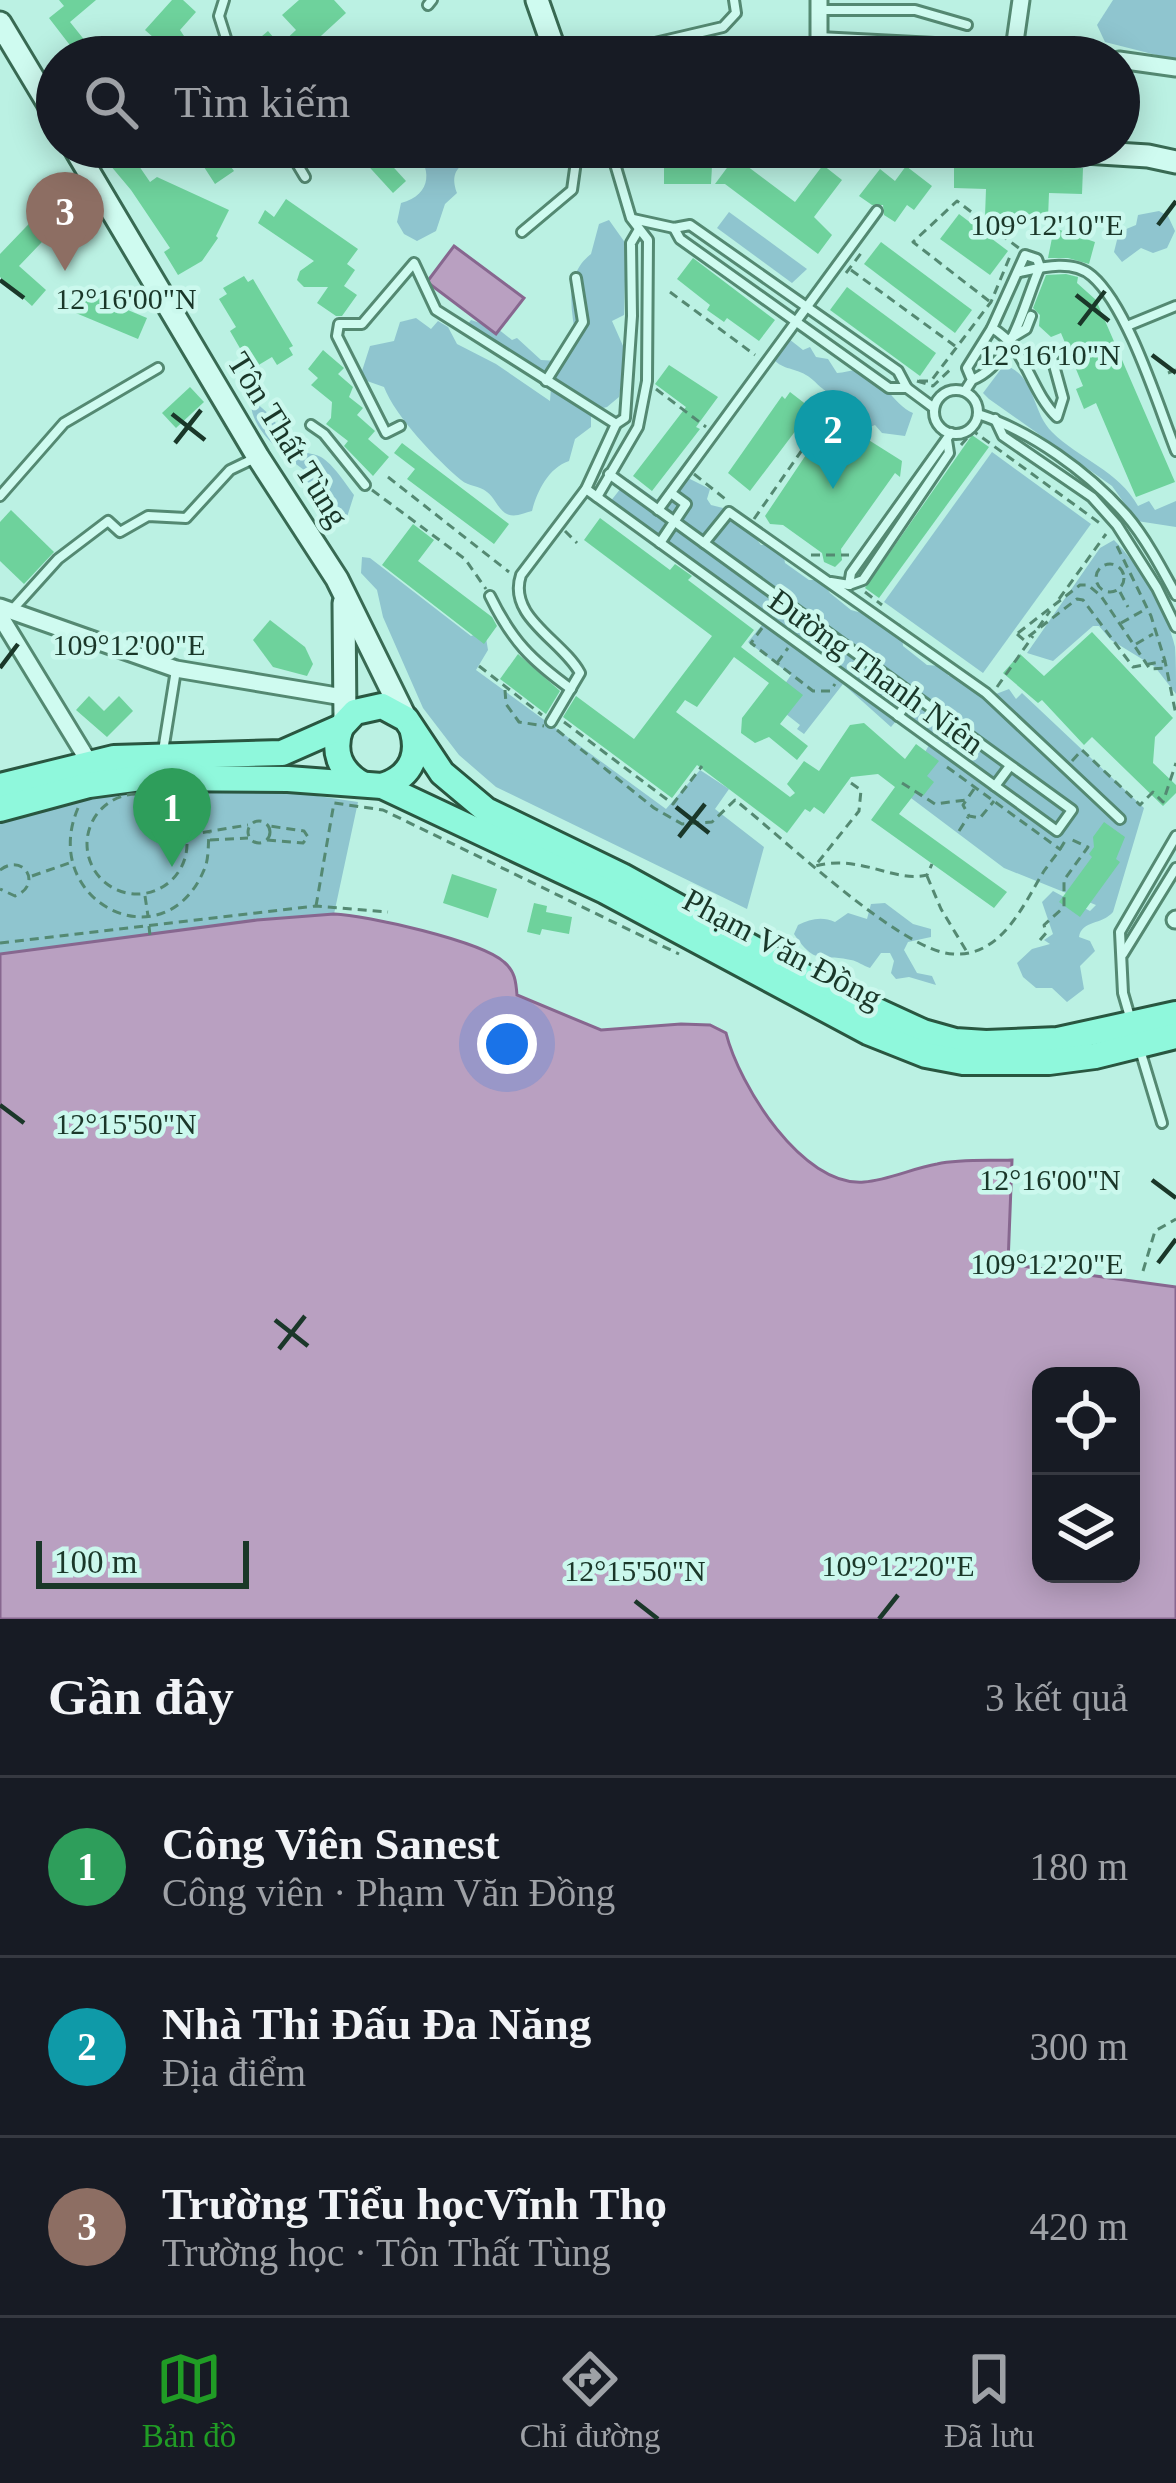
<!DOCTYPE html>
<html lang="vi">
<head>
<meta charset="utf-8">
<style>
	body { margin:0; font-family:Georgia,serif; background:#242831; color:#f1f3f6 }
	.controls { position:absolute; right:36px; bottom:36px; display:grid; overflow:hidden; border-radius:24px; box-shadow:0 6px 30px #0003 }
	.controls button { width:108px; height:108px; display:grid; place-items:center; padding:0; border:0; border-bottom:3px solid #363941; background:#171b24; color:#f1f3f6; font:60px sans-serif }
	.scale { position:absolute; left:36px; bottom:30px; width:213px; box-sizing:border-box; padding-left:12px; border:6px solid #1a3729; border-top:0; font-size:33px; line-height:42px; white-space:nowrap; color:#1a3729; -webkit-text-stroke:9px #cbf8ed; paint-order:stroke }
	.you { position:absolute; left:507px; top:1044px; width:42px; height:42px; margin:-30px; border:9px solid #fff; border-radius:50%; background:#1a73e8; box-shadow:0 0 0 18px #1a73e833 }
	.badge { display:grid; place-items:center; width:78px; height:78px; border-radius:50%; background:#209c25; color:#fff; font-size:39px; font-weight:700 }
	.pin { position:absolute; translate:-50% -99px; filter:drop-shadow(0 3px 6px #0008) }
	.pin::after { content:''; position:absolute; top:63px; width:42px; height:36px; background:inherit; clip-path:polygon(0 0,100% 0,50% 100%) }
	.list { margin:0; padding:0; list-style:none }
	h2 { display:flex; justify-content:space-between; align-items:center; height:156px; margin:0; padding:0 48px; font-size:51px }
	h2 small { font-size:39px; font-weight:400; color:#9ea1a6 }
	.list li { display:grid; grid-template-columns:78px 1fr auto; gap:36px; align-items:center; box-sizing:border-box; height:180px; padding:0 48px; border-top:3px solid #363941 }
	.list b { display:block; font-size:45px; white-space:nowrap }
	.list p { margin:0; font-size:39px; white-space:nowrap; color:#9ea1a6 }
	.list em { font-size:39px; font-style:normal; color:#9ea1a6 }
	.icon { flex:none; width:66px; height:66px; fill:none; stroke:currentColor; stroke-width:2; stroke-linecap:round; stroke-linejoin:round }
	.map { position:relative; flex:none; width:1176px; height:1619px; overflow:hidden }
	.search { position:absolute; background:#171b24; box-shadow:0 6px 30px #0003; left:36px; right:36px; top:36px; height:132px; display:flex; align-items:center; gap:30px; box-sizing:border-box; padding:0 42px; border-radius:66px; color:#9ea1a6; font-size:45px }
	.sheet { height:696px; background:#171b24 }
	nav { display:flex; justify-content:space-around; align-items:center; box-sizing:border-box; height:168px; border-top:3px solid #363941; background:#171b24; font-size:33px; color:#9ea1a6 }
	nav a { display:grid; justify-items:center; gap:6px }
	nav .on { color:#209c25 }
	.map>svg:first-child { display:block }
</style>
</head>
<body>
<div class="map">
<svg width="1176" height="1619" viewBox="0 0 1176 1619">
	<rect width="100%" height="100%" fill="#bbf1e3"/>
	<g fill="#8fc5cf">
		<path d="M1113,0H1176V60L1105,42L1097,25Z"/>
		<path d="M411,147H481L474,163L464,164C452,171 453,182 457,193L445,204L436,231L417,241L404,234L397,222L401,203C433,195 433,166 411,147Z"/>
		<path d="M1159,211L1168,216L1175,231L1167,248L1153,253L1141,248L1122,262L1114,252L1119,232L1136,225L1138,215Z"/>
		<path d="M729,212L807,269L792,283L717,228Z"/>
		<path d="M609,220L626,244L624,315L612,321L631,364L623,371L619,397L607,407L591,411V427L575,439L569,461C548,468 537,492 532,511C523,513 514,519 505,513C498,508 494,497 487,492C479,485 469,487 461,480C437,460 395,416 384,387L367,381L362,371L370,346L394,341L400,322L416,318L431,329L438,321L448,327L457,344L496,364L550,401L551,388L498,356L468,324L471,320L498,329L512,340L517,338L541,360L558,361L576,339C571,308 564,275 591,254L599,224Z"/>
		<path d="M789,339L803,350L810,347L816,357L828,359L837,373C844,373 850,370 857,370C880,372 893,405 913,413L905,436L882,433L875,425L865,429L860,416L849,414L838,395C822,393 818,382 806,375C793,367 781,370 772,357Z"/>
		<path d="M1004,365C1036,375 1031,411 1052,432C1079,459 1119,471 1138,506L1149,501L1155,510L1176,501V527L1137,521L1112,486L989,399L983,393Z"/>
		<path d="M254,402C273,414 279,430 294,445C303,455 312,452 321,457C333,464 346,484 354,495L347,517H334L315,485L305,481L304,470C284,455 253,432 251,405Z"/>
		<path d="M992,452L1091,524L983,673L884,602Z"/>
		<path d="M688,478L710,489L707,499L711,505L735,511L761,545L773,544L783,552L785,563L809,580H821L830,593L851,610L901,624L903,646L927,665L940,666L949,676L960,675L996,694L1009,689L1016,699L1022,693L1144,808L1113,912C1102,925 1082,920 1079,937L1090,941L1095,951L1080,966L1084,989L1067,1002L1052,988H1036L1023,977L1017,963L1032,949L1050,944L1044,940L1053,934L1042,902L1053,891L1090,911L1096,905L1004,868L903,792L929,745L897,720L891,727L843,684L804,734L797,729L800,725L772,703L791,675L748,642L766,620L610,502L628,479L656,499L666,501L667,489L676,481Z"/>
		<path d="M1114,540C1139,565 1167,612 1175,647C1176,662 1176,679 1176,694L1155,667L1111,640L1099,626H1093L1053,661L1027,653L1100,548Z"/>
		<path d="M362,557L370,558L471,636L480,633L486,638L488,650L476,670L666,809L700,770L729,789L715,809L764,847L747,909L496,787L459,755L423,708L383,617L377,590L361,573Z"/>
		<path d="M151,786L284,791L358,802L334,914L0,954V820L87,793Z"/>
		<path d="M885,903L913,924L931,929V937L908,942L904,950L917,973L932,976L936,985L909,977L896,979L891,973L894,961L890,953H881L870,968C863,966 858,961 851,960C822,953 816,967 794,934L798,925C810,919 822,916 835,922L848,913L867,919L871,904Z"/>
	</g>
	<g fill="#b9a0c1" stroke="#87678f" stroke-width="3" fill-rule="evenodd">
		<path d="M454,246L524,298L496,334L427,282Z"/>
		<path d="M334,914C366,915 481,941 504,962C515,971 516,982 517,995L601,1030L681,1024L710,1025L726,1033C739,1085 802,1187 864,1182C889,1180 913,1168 937,1164C961,1159 988,1161 1012,1160L1008,1264L1176,1287V1619H0V954L257,920ZM1131,1376V1574H1041V1376Z"/>
	</g>
	<g fill="#6ed29c">
		<path d="M59,0H96L70,22L98,57H79L49,18L64,6Z"/>
		<path d="M172,0H183L196,12L180,30L198,57H175L169,48L160,57H136L154,38L145,30Z"/>
		<path d="M299,0H334L346,13L298,57H266L255,42L268,31L280,45L296,30L282,15Z"/>
		<path d="M104,147H126L150,182L157,177L229,210L216,236L218,238L202,261L178,275L164,252L170,248L131,190L110,165L105,168L95,152Z"/>
		<path d="M196,147H217L234,171L215,184L195,153L198,151Z"/>
		<path d="M351,147H375L406,181L393,193Z"/>
		<path d="M735,157L795,202L823,165L842,180L814,217L832,235L818,254L725,184H715Z"/>
		<path d="M954,164L1083,168L1082,194L1049,193L1048,218L985,216L986,189L954,188Z"/>
		<path d="M664,166H712L711,184H664Z"/>
		<path d="M906,166L932,186L914,210L907,205L895,222L884,215L883,205H872L859,196L880,169L895,181Z"/>
		<path d="M286,199L358,249L347,264L355,270L344,286L357,295L342,316H336L317,303L328,287H304L297,280L300,271L314,261L258,223L265,210L274,217Z"/>
		<path d="M47,205L63,220L19,266L46,290L32,306L0,277V254Z"/>
		<path d="M959,214L1008,251L990,275L940,239Z"/>
		<path d="M1054,228L1095,242L1089,264L1068,258H1048Z"/>
		<path d="M881,242L972,310L955,333L864,264Z"/>
		<path d="M693,258L775,320L759,341L727,318L724,322L707,310L710,305L677,279Z"/>
		<path d="M1066,274L1078,277L1077,283L1096,300L1175,482L1136,497L1096,403L1084,409L1076,389L1083,386L1061,333L1051,337L1039,326L1040,315L1033,308L1046,275Z"/>
		<path d="M244,276L248,282L253,279L293,346L289,348L293,355L277,365L272,357L252,369L230,331L236,327L219,299L227,294L223,288Z"/>
		<path d="M847,287L936,353L920,376L830,310Z"/>
		<path d="M80,290L147,318L138,339L71,311Z"/>
		<path d="M323,350L344,368L338,374L353,387L349,397L363,408L357,415L375,431L368,439L389,457L373,476L344,446L348,441L326,424L331,418L332,402L311,385L318,378L308,369Z"/>
		<path d="M669,365L718,397L696,427L700,429L652,491L633,476L686,407L655,384Z"/>
		<path d="M190,387L204,402L176,428L162,413Z"/>
		<path d="M790,392L812,409L750,491L728,473L782,396L785,399Z"/>
		<path d="M837,415L846,417L848,427L902,461L900,477L895,473L841,549L842,560L835,567L824,562L822,553L783,525L770,524L765,516L826,425Z"/>
		<path d="M972,435L989,447L879,598L865,588Z"/>
		<path d="M402,443L509,524L494,544L407,479L415,469L394,453Z"/>
		<path d="M11,510L54,552L24,584L0,561V522Z"/>
		<path d="M600,518L670,570L675,564L692,576L688,580L754,630L741,647L803,695L780,724L808,746L797,760L769,737L755,743L741,733L742,718L769,683L734,657L697,707L685,700L676,712L790,797L795,793L787,784L804,761L819,771L850,725L864,723L905,759L916,744L939,761L927,776L934,782L923,796L917,791L899,814L1007,892L994,908L871,820L895,787L878,774L851,777L824,814L814,807L810,812L805,809L787,833L697,765L672,798L563,717L576,696L634,739L712,636L584,540Z"/>
		<path d="M413,524L434,540L418,561L492,617L497,626L484,644L382,565Z"/>
		<path d="M270,620L305,647L313,664L307,676L273,667L253,640Z"/>
		<path d="M1092,632L1173,718L1155,737L1153,763L1176,785V793L1163,806L1092,737L1084,745L1042,700L1038,703L1003,673L1020,654L1044,676Z"/>
		<path d="M518,654L560,691L546,714L500,679Z"/>
		<path d="M89,696L104,711L119,696L133,711L107,737L76,710Z"/>
		<path d="M1104,822L1125,837L1116,859L1120,862L1080,917L1059,902L1092,857L1089,854L1094,847L1093,837Z"/>
		<path d="M452,874L497,889L488,918L443,903Z"/>
		<path d="M534,903L547,906L546,912L572,917L569,934L542,929L540,935L527,932Z"/>
	</g>
	<g fill="none" stroke-linecap="round" stroke-linejoin="round">
		<g stroke="#548972" stroke-width="14">
			<g id="lane">
				<path d="M224,0L219,16L232,57"/>
				<path d="M428,5L432,0"/>
				<path d="M820,10H915L967,25"/>
				<path d="M819,37L1012,47"/>
				<path d="M447,57L460,46"/>
				<path d="M595,57L723,27L736,13L734,0"/>
				<path d="M287,147L305,177"/>
				<path d="M633,219L674,228L690,225L898,371L907,388L934,408"/>
				<path d="M674,228L680,239L889,388H907"/>
				<path d="M522,232L572,190L578,147"/>
				<path d="M1020,272C1042,267 1073,259 1092,276C1128,307 1158,405 1176,451"/>
				<path d="M1127,326L1176,306"/>
				<path d="M992,328C1027,348 1029,389 1057,417L1063,398L1052,358L1057,351"/>
				<path d="M1011,338L1026,329L1031,316"/>
				<path d="M546,381L583,322L576,278"/>
				<circle cx="956" cy="412" r="22"/>
				<path d="M965,391L972,380L967,368L992,328L1025,255L1037,259L1040,267C1024,303 1013,364 972,380"/>
				<path d="M978,414C1031,431 1088,472 1126,515C1145,537 1162,569 1176,595"/>
				<path d="M995,419L1003,436L1092,497L1117,525L1157,588L1176,627"/>
				<path d="M311,425L324,434L365,485"/>
				<path d="M400,426L386,433L337,336L339,324H362L414,263L436,310L616,424"/>
				<path d="M586,489L1057,831L1072,810L609,474"/>
				<path d="M0,496L64,423L158,368"/>
				<path d="M597,497L638,427L647,381L648,240L631,218L610,147"/>
				<path d="M658,510L877,211"/>
				<path d="M660,543L686,504L671,493"/>
				<path d="M704,543L729,512L986,693L1120,819"/>
				<path d="M831,582L849,585L851,573L951,433"/>
				<path d="M849,585L863,580L949,453L947,440"/>
				<path d="M490,596C512,641 531,660 571,689"/>
				<path d="M12,610L58,559L108,521L120,532L148,516L186,518L230,470L257,457"/>
				<path d="M898,716L913,694"/>
				<path d="M551,722L580,673C562,640 507,617 521,575L586,489L616,424L625,418L632,316L631,243L638,231"/>
				<path d="M163,751L176,670"/>
				<path d="M995,786L1010,766"/>
				<path d="M1123,954L1176,868"/>
				<path d="M1130,1017L1123,993L1120,932L1176,836"/>
				<path d="M1140,1050L1162,1123"/>
			</g>
		</g>
		<g stroke="#548972" stroke-width="21">
			<g id="street">
				<path d="M819,0V57"/>
				<path d="M1014,47L1096,57"/>
				<path d="M1013,56L1021,0"/>
				<path d="M1119,60L1176,68"/>
				<path d="M0,607L176,669L343,697"/>
				<path d="M0,616L89,762"/>
				<path d="M1175,920L1176,919"/>
			</g>
		</g>
		<g stroke="#386a53" stroke-width="27">
			<g id="secondary">
				<path d="M537,0L557,57"/>
				<path d="M0,23L57,118"/>
				<path d="M74,147L258,457L337,579L406,719"/>
				<path d="M1005,147L1148,156L1176,162"/>
				<path d="M344,603L345,721"/>
			</g>
		</g>
		<g stroke="#295640" stroke-width="30">
			<g id="primary">
				<path d="M341,727C332,751 339,771 362,784"/>
				<path d="M0,786L114,758L282,753L341,727L355,712L382,706L406,719L442,773L486,810L622,876L814,982L923,1032L955,1041L986,1043L1058,1040L1176,1014"/>
				<path d="M382,786C408,778 420,759 413,732"/>
				<path d="M0,809L89,785L141,778L288,779L382,786L605,891L868,1032L926,1055L963,1062H1049L1095,1056L1176,1036"/>
			</g>
		</g>
		<g stroke="#548972" stroke-width="3" stroke-dasharray="9 6" stroke-linecap="butt">
			<path d="M851,270L955,346"/>
			<path d="M846,273L862,252"/>
			<path d="M670,292L755,355"/>
			<path d="M989,301L913,242L957,201L1020,249"/>
			<path d="M1168,373L1176,370"/>
			<path d="M917,381L933,386L953,367"/>
			<path d="M919,381H931L991,302L1011,254"/>
			<path d="M656,389L706,427"/>
			<path d="M961,445L973,431L1101,524"/>
			<path d="M694,474L729,502"/>
			<path d="M388,477L509,572"/>
			<path d="M372,490L465,559L486,589"/>
			<path d="M754,519L832,407"/>
			<path d="M565,531L577,543"/>
			<path d="M1117,546L1151,616L1165,661"/>
			<path d="M811,555H849"/>
			<circle cx="1110" cy="578" r="14"/>
			<path d="M865,592L882,605"/>
			<path d="M1120,592L1128,607"/>
			<path d="M1059,599L1106,534"/>
			<path d="M1121,623L1144,610"/>
			<path d="M762,628L751,643L813,691H830L835,684"/>
			<path d="M1038,628L1050,611"/>
			<path d="M1018,633L1080,585H1088L1101,596L1150,669L1165,668"/>
			<path d="M1017,634L1024,640L1077,599L1083,600L1133,667L1165,661L1176,715"/>
			<path d="M1136,644L1153,634"/>
			<path d="M777,663L788,648"/>
			<path d="M479,666L542,715"/>
			<path d="M997,687L1033,636"/>
			<path d="M505,690L506,704L519,722L544,726"/>
			<path d="M564,722L673,804L702,766"/>
			<path d="M557,730L654,808L682,824L712,822L735,800C780,835 901,952 953,954C1002,957 1023,905 1044,871C1051,861 1059,852 1065,841"/>
			<path d="M1072,761L1082,750L1140,805L1153,792L1163,802L1176,763"/>
			<path d="M947,767L1061,850"/>
			<path d="M851,783L861,790L859,811L815,866C862,854 893,883 927,875L932,864"/>
			<path d="M902,783L935,804L966,800"/>
			<path d="M974,789L963,805L969,816L980,818L994,801"/>
			<circle cx="137" cy="844" r="50"/>
			<path d="M78,808C38,901 164,965 204,870C209,860 208,845 209,833"/>
			<circle cx="259" cy="832" r="11"/>
			<path d="M959,831L968,817"/>
			<path d="M188,835L248,825"/>
			<path d="M210,840L248,838"/>
			<path d="M267,840L303,843L308,837L304,831L269,826"/>
			<path d="M0,870C24,852 43,885 15,896L0,889"/>
			<path d="M32,876L69,863"/>
			<path d="M927,876L941,909L967,952"/>
			<path d="M145,896L148,916"/>
			<path d="M316,906L334,803L383,810L679,954"/>
			<path d="M149,926L150,936"/>
			<path d="M1040,940L1046,933L1044,925L1064,907V880L1088,847L1068,838"/>
			<path d="M0,943L316,906L388,912"/>
			<path d="M1143,1271L1155,1231L1176,1219"/>
		</g>
		<use href="#lane" stroke="#cffbf0" stroke-width="8"/>
		<use href="#street" stroke="#cffbf0" stroke-width="15"/>
		<use href="#secondary" stroke="#cffbf0" stroke-width="21"/>
		<use href="#primary" stroke="#8ff8dc" stroke-width="24"/>
	</g>
	<path fill="none" stroke="#1a3729" stroke-width="4.5" d="M1158,225L1176,201M0,280L24,298M1076,295L1109,321M1079,325L1105,291M1152,355L1176,373M172,414L205,440M175,443L201,410M0,668L18,644M676,807L709,833M679,837L705,804M0,1105L24,1123M1152,1180L1176,1198M1158,1263L1176,1239M275,1320L308,1346M279,1349L305,1316M635,1601L658,1619M879,1619L898,1595"/>
	<g text-anchor="middle" stroke-width="9" stroke-linejoin="round" paint-order="stroke">
		<g font-size="33" fill="#1a3729" stroke="#cbf8ed">
			<text transform="translate(289 439) rotate(58)" y="12">Tôn Thất Tùng</text>
			<text transform="translate(877 671) rotate(36)" y="12">Đường Thanh Niên</text>
			<text transform="translate(783 948) rotate(28)" y="12">Phạm Văn Đồng</text>
		</g>
	</g>
	<g font-size="30" text-anchor="middle" fill="#1a3729" stroke="#cbf8ed" stroke-width="9" stroke-linejoin="round" paint-order="stroke">
		<text x="1047" y="235">109°12'10"E</text>
		<text x="126" y="309">12°16'00"N</text>
		<text x="1050" y="365">12°16'10"N</text>
		<text x="129" y="655">109°12'00"E</text>
		<text x="126" y="1134">12°15'50"N</text>
		<text x="1050" y="1190">12°16'00"N</text>
		<text x="1047" y="1274">109°12'20"E</text>
		<text x="898" y="1576">109°12'20"E</text>
		<text x="635" y="1581">12°15'50"N</text>
	</g>
</svg>
<div class="controls">
<button><svg class="icon" aria-label="locate" viewBox="0 0 24 24"><circle cx="12" cy="12" r="6"/><path d="M12 2v4M12 18v4M2 12h4M18 12h4"/></svg></button>
<button><svg class="icon" aria-label="layers" viewBox="0 0 24 24"><path d="M12 4l9 5-9 5-9-5zM3 14l9 5 9-5"/></svg></button>
</div>
<div class="scale">100 m</div>
<div class="you"></div>
<div class="pin badge" style="left:172px;top:867px;background:#2e9e5b">1</div>
<div class="pin badge" style="left:833px;top:489px;background:#0f9aa8">2</div>
<div class="pin badge" style="left:65px;top:271px;background:#8d6e63">3</div>
<div class="search"><svg class="icon" aria-label="search" viewBox="0 0 24 24"><circle cx="10" cy="10" r="6"/><path d="M15 15l6 6"/></svg>Tìm kiếm</div>
</div>
<section class="sheet">
<h2>Gần đây<small>3 kết quả</small></h2>
<ul class="list">
<li><span class="badge" style="background:#2e9e5b">1</span><div><b>Công Viên Sanest</b><p>Công viên · Phạm Văn Đồng</p></div><em>180 m</em></li>
<li><span class="badge" style="background:#0f9aa8">2</span><div><b>Nhà Thi Đấu Đa Năng</b><p>Địa điểm</p></div><em>300 m</em></li>
<li><span class="badge" style="background:#8d6e63">3</span><div><b>Trường Tiểu họcVĩnh Thọ</b><p>Trường học · Tôn Thất Tùng</p></div><em>420 m</em></li>
</ul>
</section>
<nav>
<a class="on"><svg class="icon" aria-label="map" viewBox="0 0 24 24"><path d="M3 6l6-2 6 2 6-2v14l-6 2-6-2-6 2zM9 4v14M15 6v14"/></svg>Bản đồ</a>
<a><svg class="icon" aria-label="directions" viewBox="0 0 24 24"><path d="M12 3l9 9-9 9-9-9zM9 14v-3h6M13 9l2 2-2 2"/></svg>Chỉ đường</a>
<a><svg class="icon" aria-label="saved" viewBox="0 0 24 24"><path d="M7 4h10v16l-5-4-5 4z"/></svg>Đã lưu</a>
</nav>
</body>
</html>
